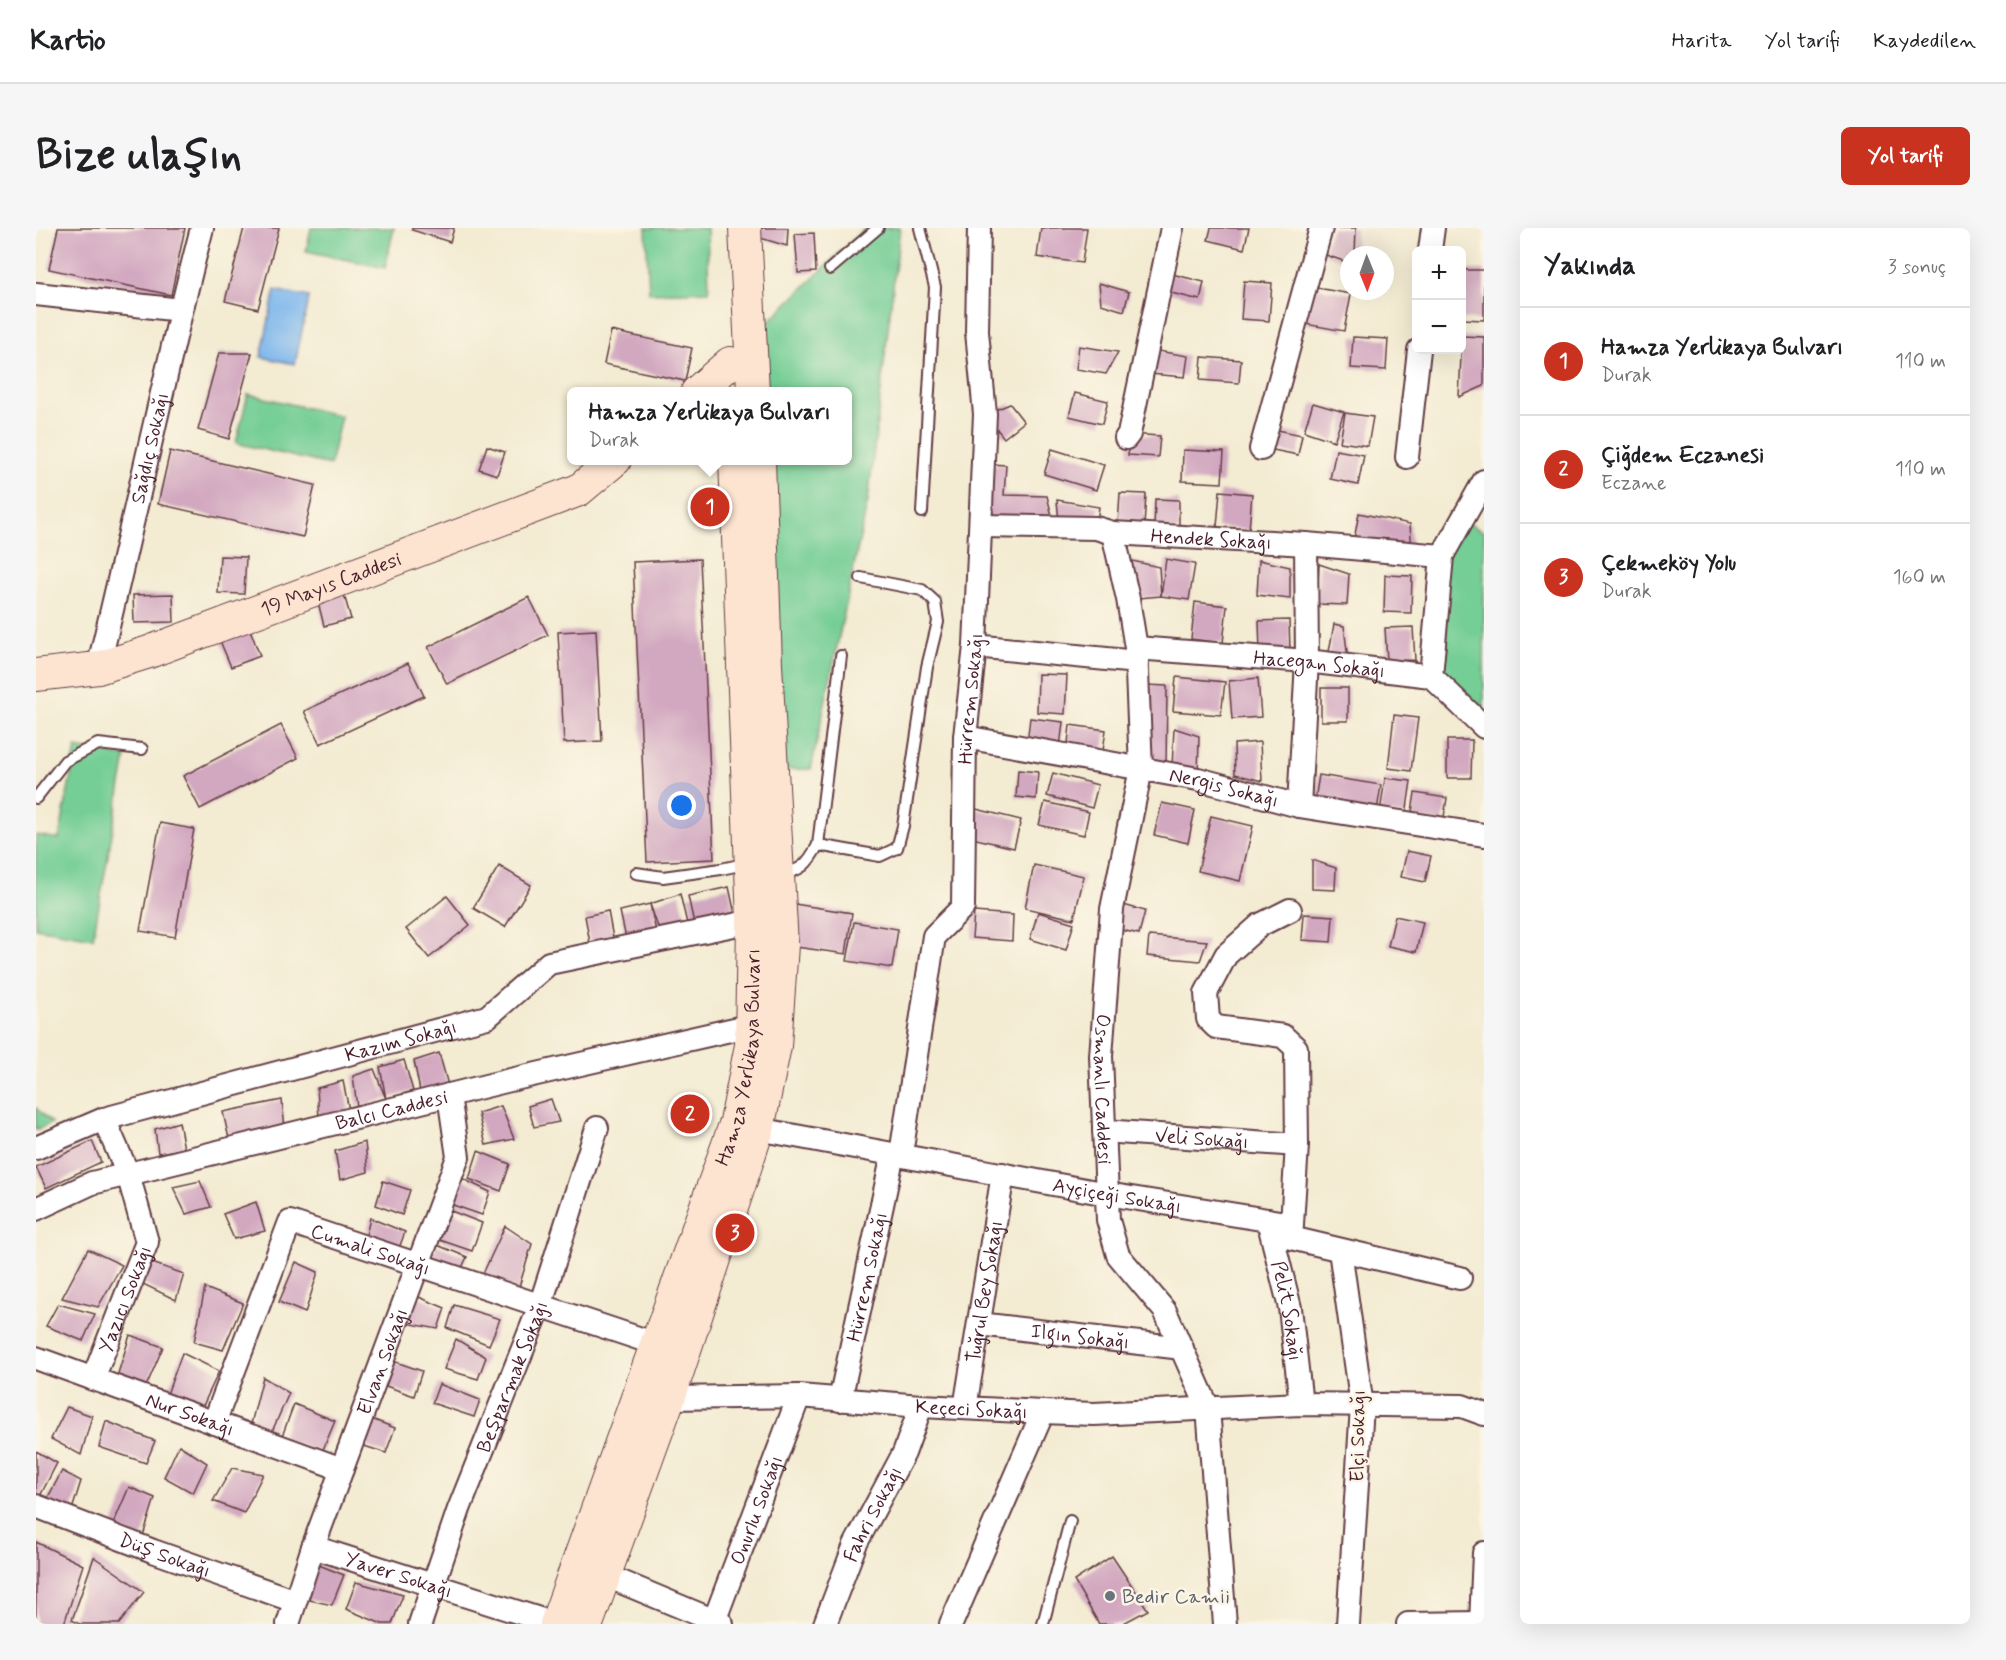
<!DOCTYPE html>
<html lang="tr">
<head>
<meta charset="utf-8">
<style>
	body { margin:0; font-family:Mynerve,sans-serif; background:#f6f6f6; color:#202124 }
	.controls { position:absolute; right:18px; top:18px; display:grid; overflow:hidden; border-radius:9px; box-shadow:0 6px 24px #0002 }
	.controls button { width:54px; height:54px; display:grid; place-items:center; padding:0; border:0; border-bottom:2px solid #e0e0e0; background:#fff; color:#202124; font:30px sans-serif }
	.compass { position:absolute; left:1304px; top:18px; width:54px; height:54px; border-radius:50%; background:#fff; box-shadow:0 6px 24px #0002; rotate:179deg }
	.you { position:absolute; left:646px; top:578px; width:21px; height:21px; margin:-15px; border:4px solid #fff; border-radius:50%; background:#1a73e8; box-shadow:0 0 0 9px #1a73e833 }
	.badge { display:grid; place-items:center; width:39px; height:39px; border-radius:50%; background:#c8321e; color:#fff; font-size:20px; font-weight:700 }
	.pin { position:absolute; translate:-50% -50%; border:3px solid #fff; box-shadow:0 2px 6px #0006 }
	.popup { position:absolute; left:531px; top:159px; width:285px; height:78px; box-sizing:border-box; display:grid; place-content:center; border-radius:9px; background:#fff; filter:drop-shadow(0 2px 4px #0005); font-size:20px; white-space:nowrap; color:#757577 }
	.popup b { font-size:22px; color:#202124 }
	.popup::after { content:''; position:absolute; left:50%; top:100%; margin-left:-12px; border:12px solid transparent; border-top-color:#fff }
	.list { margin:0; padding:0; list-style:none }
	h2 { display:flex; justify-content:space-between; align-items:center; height:78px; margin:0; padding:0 24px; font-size:26px }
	h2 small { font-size:20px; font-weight:400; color:#757577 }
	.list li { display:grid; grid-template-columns:39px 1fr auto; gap:18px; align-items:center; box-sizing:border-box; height:108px; padding:0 24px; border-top:2px solid #e0e0e0 }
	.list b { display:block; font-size:22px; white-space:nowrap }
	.list p { margin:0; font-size:20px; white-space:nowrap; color:#757577 }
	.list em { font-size:20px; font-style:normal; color:#757577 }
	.map { position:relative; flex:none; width:1448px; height:1396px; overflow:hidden; border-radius:9px }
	header { display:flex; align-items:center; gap:36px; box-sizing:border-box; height:84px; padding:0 30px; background:#fff; border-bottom:2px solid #e0e0e0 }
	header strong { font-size:28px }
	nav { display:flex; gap:33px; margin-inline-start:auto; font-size:21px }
	.intro { display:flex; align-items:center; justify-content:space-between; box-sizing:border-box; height:144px; padding:0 36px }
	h1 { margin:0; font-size:42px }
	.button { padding:15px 27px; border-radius:9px; background:#c8321e; color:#fff; font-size:21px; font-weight:700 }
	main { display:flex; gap:36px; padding:0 36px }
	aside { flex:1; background:#fff; border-radius:9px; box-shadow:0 6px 24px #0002 }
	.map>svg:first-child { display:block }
</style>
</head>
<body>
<header>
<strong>Kartio</strong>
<nav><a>Harita</a><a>Yol tarifi</a><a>Kaydedilen</a></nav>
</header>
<div class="intro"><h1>Bize ulaşın</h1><a class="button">Yol tarifi</a></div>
<main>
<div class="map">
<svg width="1448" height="1396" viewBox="0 0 1448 1396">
	<rect width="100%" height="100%" fill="#fcf5e5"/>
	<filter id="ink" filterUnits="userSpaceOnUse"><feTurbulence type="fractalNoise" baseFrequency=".0167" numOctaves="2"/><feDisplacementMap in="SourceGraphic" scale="12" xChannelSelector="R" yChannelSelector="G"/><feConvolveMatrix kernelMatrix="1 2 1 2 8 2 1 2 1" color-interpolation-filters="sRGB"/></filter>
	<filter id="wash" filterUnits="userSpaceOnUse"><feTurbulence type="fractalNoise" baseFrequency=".008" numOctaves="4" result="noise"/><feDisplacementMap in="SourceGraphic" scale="24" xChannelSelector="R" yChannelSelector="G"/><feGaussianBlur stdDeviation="1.35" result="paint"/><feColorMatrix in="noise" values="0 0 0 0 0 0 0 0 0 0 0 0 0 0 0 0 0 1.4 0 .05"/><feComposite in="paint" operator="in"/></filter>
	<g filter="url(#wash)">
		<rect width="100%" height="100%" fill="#f3ebd2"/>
		<g fill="#75ce95" stroke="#607660" stroke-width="1.5">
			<path d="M275,0H358L349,40L270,23Z"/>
			<path d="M610,0H671L673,63L613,65Z"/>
			<path d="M829,0H864L832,272L775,541L744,542L733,233L812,232V164L731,163L728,98Z"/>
			<path d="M212,166L305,188L294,237L200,215Z"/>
			<path d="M1413,285L1448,304V496L1399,457Z"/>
			<path d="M40,520L90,529L57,710L0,700V607L23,611Z"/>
			<path d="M0,880L16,895L0,902Z"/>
		</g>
		<path fill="#7cb6ed" stroke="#636a8c" stroke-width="1.5" d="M239,62L273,69L259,136L225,129Z"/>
		<g id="blocks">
			<g fill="#d2a7c0">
				<path d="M22,0H149L135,67L13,41Z"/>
				<path d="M208,0H243L222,81L189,73Z"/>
				<path d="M376,0H418L414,14L376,2Z"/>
				<path d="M721,0H752L751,18L721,9Z"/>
				<path d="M1005,0H1051L1046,35L1001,29Z"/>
				<path d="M1175,0H1213L1208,21L1172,12Z"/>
				<path d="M1296,0H1320L1319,27H1313V35L1287,26Z"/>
				<path d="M778,5L780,44L762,45L759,6Z"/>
				<path d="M1426,42H1448V92L1426,91Z"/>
				<path d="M1136,46L1168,54L1164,72L1123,62Z"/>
				<path d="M1208,53L1236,55L1233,93L1205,91Z"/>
				<path d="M1063,55L1093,64L1088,83L1065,76Z"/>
				<path d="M1276,59L1315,66L1308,103L1269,96Z"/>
				<path d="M575,103L656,120L649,153L568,136Z"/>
				<path d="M1426,108L1448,109V158L1423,169Z"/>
				<path d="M1317,109L1352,111L1350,142L1315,140Z"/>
				<path d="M1043,118L1082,124L1070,146L1040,141Z"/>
				<path d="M1116,122L1152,128L1149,149L1114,146Z"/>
				<path d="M183,125H216L193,211L162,202Z"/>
				<path d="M1166,129L1205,132L1203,155L1164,152Z"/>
				<path d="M1039,165L1072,173L1066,196L1033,188Z"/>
				<path d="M1277,175L1308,184L1298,213L1268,203Z"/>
				<path d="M974,176L988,194L968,210L949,186Z"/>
				<path d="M1309,185L1337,189L1332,218L1304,214Z"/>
				<path d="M1237,201L1266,207L1262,227L1232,221Z"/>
				<path d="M1093,206L1124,208L1122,229L1092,227Z"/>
				<path d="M451,218L469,224L461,247L443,241Z"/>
				<path d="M1016,221L1068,237L1060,262L1008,246Z"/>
				<path d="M1147,222L1188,224L1186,255L1146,253Z"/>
				<path d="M1300,222L1328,227L1322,257L1294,251Z"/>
				<path d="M134,223L279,257L267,309L122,276Z"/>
				<path d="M953,236L970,237L968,267L1011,268L1017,292L950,290Z"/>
				<path d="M1184,263L1216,266L1213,302L1181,299Z"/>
				<path d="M1084,265L1110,266L1108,299L1082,297Z"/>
				<path d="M1119,271L1143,272V302H1118Z"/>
				<path d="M1021,272L1063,279L1060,300L1023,294Z"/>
				<path d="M1323,285L1374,296L1376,324L1318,312Z"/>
				<path d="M184,328L210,329L208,366L182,365Z"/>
				<path d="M664,331L678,631L611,634L597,334Z"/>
				<path d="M1088,331L1123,339L1125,368L1130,331L1159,336L1153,372L1125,368L1092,371Z"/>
				<path d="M1223,332L1254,339V371L1221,367Z"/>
				<path d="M1283,336L1313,346L1311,377L1281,376Z"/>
				<path d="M1349,347L1376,348L1375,385L1348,384Z"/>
				<path d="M307,363L315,391L288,398L281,370Z"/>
				<path d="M137,366L138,394L98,395L97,367Z"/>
				<path d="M493,369L512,407L411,456L392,419Z"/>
				<path d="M1159,374L1191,378L1187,415L1155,411Z"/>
				<path d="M1253,392L1254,423L1224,424L1223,393Z"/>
				<path d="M212,396L224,428L195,439L182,408Z"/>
				<path d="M1298,396L1308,398L1312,432L1292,429Z"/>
				<path d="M1377,399L1379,432L1351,433L1349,400Z"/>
				<path d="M560,402L566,513L528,515L522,404Z"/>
				<path d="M372,435L388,468L284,516L268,483Z"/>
				<path d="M1002,446L1031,447L1029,486L1001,484Z"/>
				<path d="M1140,449L1189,454L1185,487L1137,483Z"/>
				<path d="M1222,450L1225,489L1196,491L1193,453Z"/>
				<path d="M1110,457L1131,458L1130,540L1109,533Z"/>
				<rect x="1285" y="460" width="27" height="33"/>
				<path d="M1358,487L1382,490L1375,543L1352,540Z"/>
				<path d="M994,490L1027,494L1024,519L991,515Z"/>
				<path d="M245,497L262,530L164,581L147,548Z"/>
				<path d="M1034,497L1070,502L1066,529L1031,524Z"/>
				<path d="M1138,500L1163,508L1162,551L1136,539Z"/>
				<path d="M1411,512H1436L1435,550H1411Z"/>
				<path d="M1224,514L1226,553L1199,546L1198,516Z"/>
				<path d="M982,542L1002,544L1000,571L980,569Z"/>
				<path d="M1017,545L1062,557L1056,580L1011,568Z"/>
				<path d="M1283,547L1345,557L1340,589L1278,579Z"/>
				<path d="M1349,550L1375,553L1370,587L1344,584Z"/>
				<path d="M1379,565L1411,570L1407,595L1375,590Z"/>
				<path d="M1009,574L1053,584L1048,607L1003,597Z"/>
				<path d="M1126,575L1159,582L1152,615L1118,607Z"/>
				<path d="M928,578L985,592L978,620L932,609Z"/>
				<path d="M1175,588L1217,598L1204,653L1162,643Z"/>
				<path d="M124,595L158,601L139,709L104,703Z"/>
				<path d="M1371,623L1395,628L1389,654L1365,649Z"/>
				<path d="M1276,632L1300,640L1299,662L1276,661Z"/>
				<path d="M998,637L1048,648L1038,691L989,680Z"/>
				<path d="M463,638L495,657L469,699L437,680Z"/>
				<path d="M693,659L700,691L659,700L652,668Z"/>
				<path d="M644,666L653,704L626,711L614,676L621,708L591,715L584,683L614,676Z"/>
				<path d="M411,668L434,697L393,730L370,701Z"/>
				<path d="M752,675L816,685L810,726L746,717Z"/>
				<path d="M1084,676L1109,683L1103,706L1077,700Z"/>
				<path d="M572,683L577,710L554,715L549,688Z"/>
				<path d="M938,684L977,687L976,713L936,710Z"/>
				<path d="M1002,684L1038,695L1030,722L994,711Z"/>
				<path d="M1268,686L1297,688L1295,714L1266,712Z"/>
				<path d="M1359,688L1387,694L1380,724L1352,718Z"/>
				<path d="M818,694L862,701L856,740L811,733Z"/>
				<path d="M1113,708L1171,713L1164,733L1111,728Z"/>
				<path d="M403,825L412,857L384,863L378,833Z"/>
				<path d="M368,832L377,863L350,871L321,879L317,848L338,841L350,871L344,839Z"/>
				<path d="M307,853L313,882L283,890L281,860Z"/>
				<path d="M515,871L523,894L498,899L492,878Z"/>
				<path d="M246,872L249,901L193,911L187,884Z"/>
				<path d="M465,878L478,911L450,917L442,885Z"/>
				<path d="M143,894L148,921L122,925L119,901Z"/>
				<path d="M56,913L65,934L10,960L0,939Z"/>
				<path d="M329,914L332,944L304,952L299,923Z"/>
				<path d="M442,923L474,936L465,963L433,951Z"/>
				<path d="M425,950L454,964L446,987L417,977Z"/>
				<path d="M164,953L175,979L150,986L137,959Z"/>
				<path d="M347,953L374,962L366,987L340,977Z"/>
				<path d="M220,974L229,1003L198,1011L187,986Z"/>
				<path d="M410,981L446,995L436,1023L401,1011Z"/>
				<path d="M334,990L369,1004L362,1023L329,1012Z"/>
				<path d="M469,998L496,1016L482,1062L445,1050Z"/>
				<path d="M401,1017L431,1029L424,1044L393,1034Z"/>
				<path d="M52,1021L86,1037L62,1079L26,1070Z"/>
				<path d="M260,1034L282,1044L269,1085L243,1074Z"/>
				<path d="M116,1035L148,1046L140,1072L107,1056Z"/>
				<path d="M169,1060L207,1075L187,1122L158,1114Z"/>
				<path d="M378,1067L409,1080L402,1101L370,1095Z"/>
				<path d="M22,1076L59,1086L47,1113L10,1098Z"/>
				<path d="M418,1077L464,1091L453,1117L411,1100Z"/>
				<path d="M94,1107L127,1119L109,1161L80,1152Z"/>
				<path d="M420,1111L450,1129L442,1151L408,1141Z"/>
				<path d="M146,1125L183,1143L165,1182L130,1169Z"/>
				<path d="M357,1133L386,1143L378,1168L347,1157Z"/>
				<path d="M227,1149L253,1165L234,1208L214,1200Z"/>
				<path d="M403,1156L444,1172L438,1189L396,1175Z"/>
				<path d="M258,1176L299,1193L286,1224L245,1211Z"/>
				<path d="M31,1179L56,1188L45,1227L15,1211Z"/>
				<path d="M333,1190L359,1200L350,1225L325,1217Z"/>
				<path d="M70,1193L119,1213L110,1235L63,1219Z"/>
				<path d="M143,1217L171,1235L157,1265L128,1249Z"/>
				<path d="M0,1223L21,1235L2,1272L0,1271Z"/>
				<path d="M196,1240L227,1246L208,1285L177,1273Z"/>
				<path d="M26,1243L45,1253L36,1282L10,1273Z"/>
				<path d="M93,1259L119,1270L106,1311L76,1299Z"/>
				<path d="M0,1314L47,1337L28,1396H0Z"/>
				<path d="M1076,1328L1112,1382L1086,1396H1063L1038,1353Z"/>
				<path d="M58,1329L108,1364L83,1396H43L36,1392Z"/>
				<path d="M278,1335L308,1347L296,1377L264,1370Z"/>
				<path d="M320,1354L367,1367L356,1396H346L310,1381Z"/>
			</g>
		</g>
	</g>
	<g filter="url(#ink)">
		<use href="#blocks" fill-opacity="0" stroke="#633e44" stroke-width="1.5"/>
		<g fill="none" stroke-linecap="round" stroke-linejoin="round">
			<g stroke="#633e44" stroke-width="14">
				<g id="lane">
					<path d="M884,0L899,59L886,284"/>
					<path d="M794,41L842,0"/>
					<path d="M0,570L29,533L62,516L106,521"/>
					<path d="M782,617L805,428"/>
					<path d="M600,645L627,649L685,641L713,635"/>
					<path d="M744,647C766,642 771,637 782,617L844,628L861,620L867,598L891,439L902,394L899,374L886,362L825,350"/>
					<path d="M1007,1396L1034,1293"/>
				</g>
			</g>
			<g stroke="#633e44" stroke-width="26">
				<g id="street">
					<path d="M1394,22L1397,0"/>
					<path d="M0,66L145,82"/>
					<path d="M1090,210L1093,206L1136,0"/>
					<path d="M1225,221L1285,0"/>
					<path d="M1371,229L1383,122"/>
					<path id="s1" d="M945,298L1060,300L1077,305L1270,316L1406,328"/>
					<path id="s2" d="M1077,305L1092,371L1100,420L1105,541L1076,681L1065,828L1072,992L1082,1027L1129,1083L1172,1180L1189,1396"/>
					<path d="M939,418L1101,434"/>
					<path id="s3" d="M1100,420L1271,433L1395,448L1448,499"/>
					<path id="s4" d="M62,440C98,294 128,146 166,0"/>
					<path d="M1395,448L1406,328L1448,253"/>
					<path id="s5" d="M929,509L1162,551L1263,578L1448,607"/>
					<path d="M1263,578L1271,433L1270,316"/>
					<path d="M1254,682L1224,697L1190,727L1170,765L1172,791L1180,799L1247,808L1260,820L1261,917L1256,996"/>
					<path id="s6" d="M707,896L722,901L1071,966L1256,996L1255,1010L1424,1050"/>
					<path id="s7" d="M1068,903L1261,917"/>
					<path id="s8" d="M0,920L68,891L451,789L513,735L717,693"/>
					<path id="s9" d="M865,927L898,708L927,679L929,509L939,418L949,186L941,104L943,0"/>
					<path id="s10" d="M0,981L56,955L470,853L716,797"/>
					<path id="s11" d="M1232,992L1254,1080L1265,1176"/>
					<path d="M1304,1022L1326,1178L1312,1396"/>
					<path id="s12" d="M943,1096L1146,1120"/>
					<path id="s13" d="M0,1130L306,1241"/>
					<path id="s14" d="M57,1151L111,1014L92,946L68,891"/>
					<path id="s15" d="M633,1170L763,1168L885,1178L1007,1184L915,1396"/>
					<path id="s16" d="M804,1172L857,926"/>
					<path id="s17" d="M929,1180L967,946"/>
					<path d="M1007,1184L1058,1186L1265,1176L1426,1178L1448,1186"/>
					<path id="s18" d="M178,1195L254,994L635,1121"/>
					<path id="s19" d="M0,1278L117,1323L259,1373"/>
					<path id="s20" d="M277,1319L519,1396"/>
					<path d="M554,1341L686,1396"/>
					<path id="s21" d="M252,1396L277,1319L422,929L413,867"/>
					<path id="s22" d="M384,1396L423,1281L504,1078L561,900"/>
					<path id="s23" d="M677,1396L763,1168"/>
					<path id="s24" d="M789,1396L819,1317L868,1225L885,1178"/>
					<path d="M1372,1396L1445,1395"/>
					<path d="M1445,1396L1448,1325"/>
				</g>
			</g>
			<g stroke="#633e44" stroke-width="34">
				<g id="secondary">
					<path d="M709,0L717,164"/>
					<path d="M661,164L694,135"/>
					<path id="s25" d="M0,447L62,440L113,424L543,262L579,232"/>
					<path id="s26" d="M520,1396L700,894L715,817L717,693L699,232"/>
					<path d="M551,1396L633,1170L722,901L739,818L746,717L730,437L723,232"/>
				</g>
			</g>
			<use href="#lane" stroke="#fff" stroke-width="10"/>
			<use href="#street" stroke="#fff" stroke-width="22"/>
			<use href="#secondary" stroke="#fde4d1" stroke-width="32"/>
		</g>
	</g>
	<circle fill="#6b7280" stroke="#fcf5e5" stroke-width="2" cx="1074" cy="1368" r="6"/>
	<g text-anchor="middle" stroke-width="5" stroke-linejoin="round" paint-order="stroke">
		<g font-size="20" fill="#4a1f2b" stroke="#fcf5e5">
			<text dy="7" stroke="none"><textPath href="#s4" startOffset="226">Sağdıç Sokağı</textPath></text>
			<text dy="7" stroke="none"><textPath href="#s1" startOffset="231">Hendek Sokağı</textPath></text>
			<text dy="7" stroke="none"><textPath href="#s25" startOffset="310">19 Mayıs Caddesi</textPath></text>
			<text dy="7" stroke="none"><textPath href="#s3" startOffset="184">Hacegan Sokağı</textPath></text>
			<text dy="7" stroke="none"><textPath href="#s9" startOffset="471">Hürrem Sokağı</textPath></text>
			<text dy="7" stroke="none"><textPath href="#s5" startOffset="264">Nergis Sokağı</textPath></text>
			<text dy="7" stroke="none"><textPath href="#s8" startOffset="381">Kazım Sokağı</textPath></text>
			<text dy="7" stroke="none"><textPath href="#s26" startOffset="598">Hamza Yerlikaya Bulvarı</textPath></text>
			<text dy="7" stroke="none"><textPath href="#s2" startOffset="562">Osmanlı Caddesi</textPath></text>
			<text dy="7" stroke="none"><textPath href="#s10" startOffset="370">Balcı Caddesi</textPath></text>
			<text dy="7" stroke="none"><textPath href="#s7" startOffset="98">Veli Sokağı</textPath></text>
			<text dy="7" stroke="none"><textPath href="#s6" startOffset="381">Ayçiçeği Sokağı</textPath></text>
			<text dy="7" stroke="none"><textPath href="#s18" startOffset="300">Cumali Sokağı</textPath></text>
			<text dy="7" stroke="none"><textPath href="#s16" startOffset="126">Hürrem Sokağı</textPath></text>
			<text dy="7" stroke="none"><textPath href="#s17" startOffset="118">Tuğrul Bey Sokağı</textPath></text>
			<text dy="7" stroke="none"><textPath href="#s14" startOffset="86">Yazıcı Sokağı</textPath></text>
			<text dy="7" stroke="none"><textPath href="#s11" startOffset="93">Pelit Sokağı</textPath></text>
			<text dy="7" stroke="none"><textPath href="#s12" startOffset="102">Ilgın Sokağı</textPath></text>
			<text dy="7" stroke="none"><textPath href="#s21" startOffset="279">Elvan Sokağı</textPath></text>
			<text dy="7" stroke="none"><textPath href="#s22" startOffset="264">Beşparmak Sokağı</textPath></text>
			<text dy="7" stroke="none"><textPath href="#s15" startOffset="303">Keçeci Sokağı</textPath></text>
			<text dy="7" stroke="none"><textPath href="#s13" startOffset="164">Nur Sokağı</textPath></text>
			<text transform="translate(1321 1208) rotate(-89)" y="7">Elçi Sokağı</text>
			<text dy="7" stroke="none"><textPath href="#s23" startOffset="122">Onurlu Sokağı</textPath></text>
			<text dy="7" stroke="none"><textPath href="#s24" startOffset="120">Fahri Sokağı</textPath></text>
			<text dy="7" stroke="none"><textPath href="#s19" startOffset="138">Düş Sokağı</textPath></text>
			<text dy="7" stroke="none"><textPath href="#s20" startOffset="90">Yaver Sokağı</textPath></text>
		</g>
		<g font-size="20" fill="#5b616d" stroke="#fcf5e5" text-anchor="start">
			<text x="1086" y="1375">Bedir Camii</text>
		</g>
	</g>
</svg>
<div class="controls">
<button>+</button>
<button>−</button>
</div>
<svg class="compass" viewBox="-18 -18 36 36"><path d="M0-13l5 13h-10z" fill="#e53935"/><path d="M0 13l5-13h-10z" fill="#757577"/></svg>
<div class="you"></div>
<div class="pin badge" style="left:674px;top:279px">1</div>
<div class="popup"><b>Hamza Yerlikaya Bulvarı</b>Durak</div>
<div class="pin badge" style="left:654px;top:886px">2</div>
<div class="pin badge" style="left:699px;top:1005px">3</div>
</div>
<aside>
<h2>Yakında<small>3 sonuç</small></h2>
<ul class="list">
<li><span class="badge">1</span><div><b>Hamza Yerlikaya Bulvarı</b><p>Durak</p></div><em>110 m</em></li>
<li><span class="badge">2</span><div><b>Çiğdem Eczanesi</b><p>Eczane</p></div><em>110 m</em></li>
<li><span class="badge">3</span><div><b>Çekmeköy Yolu</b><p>Durak</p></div><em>160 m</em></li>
</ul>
</aside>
</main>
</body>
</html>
